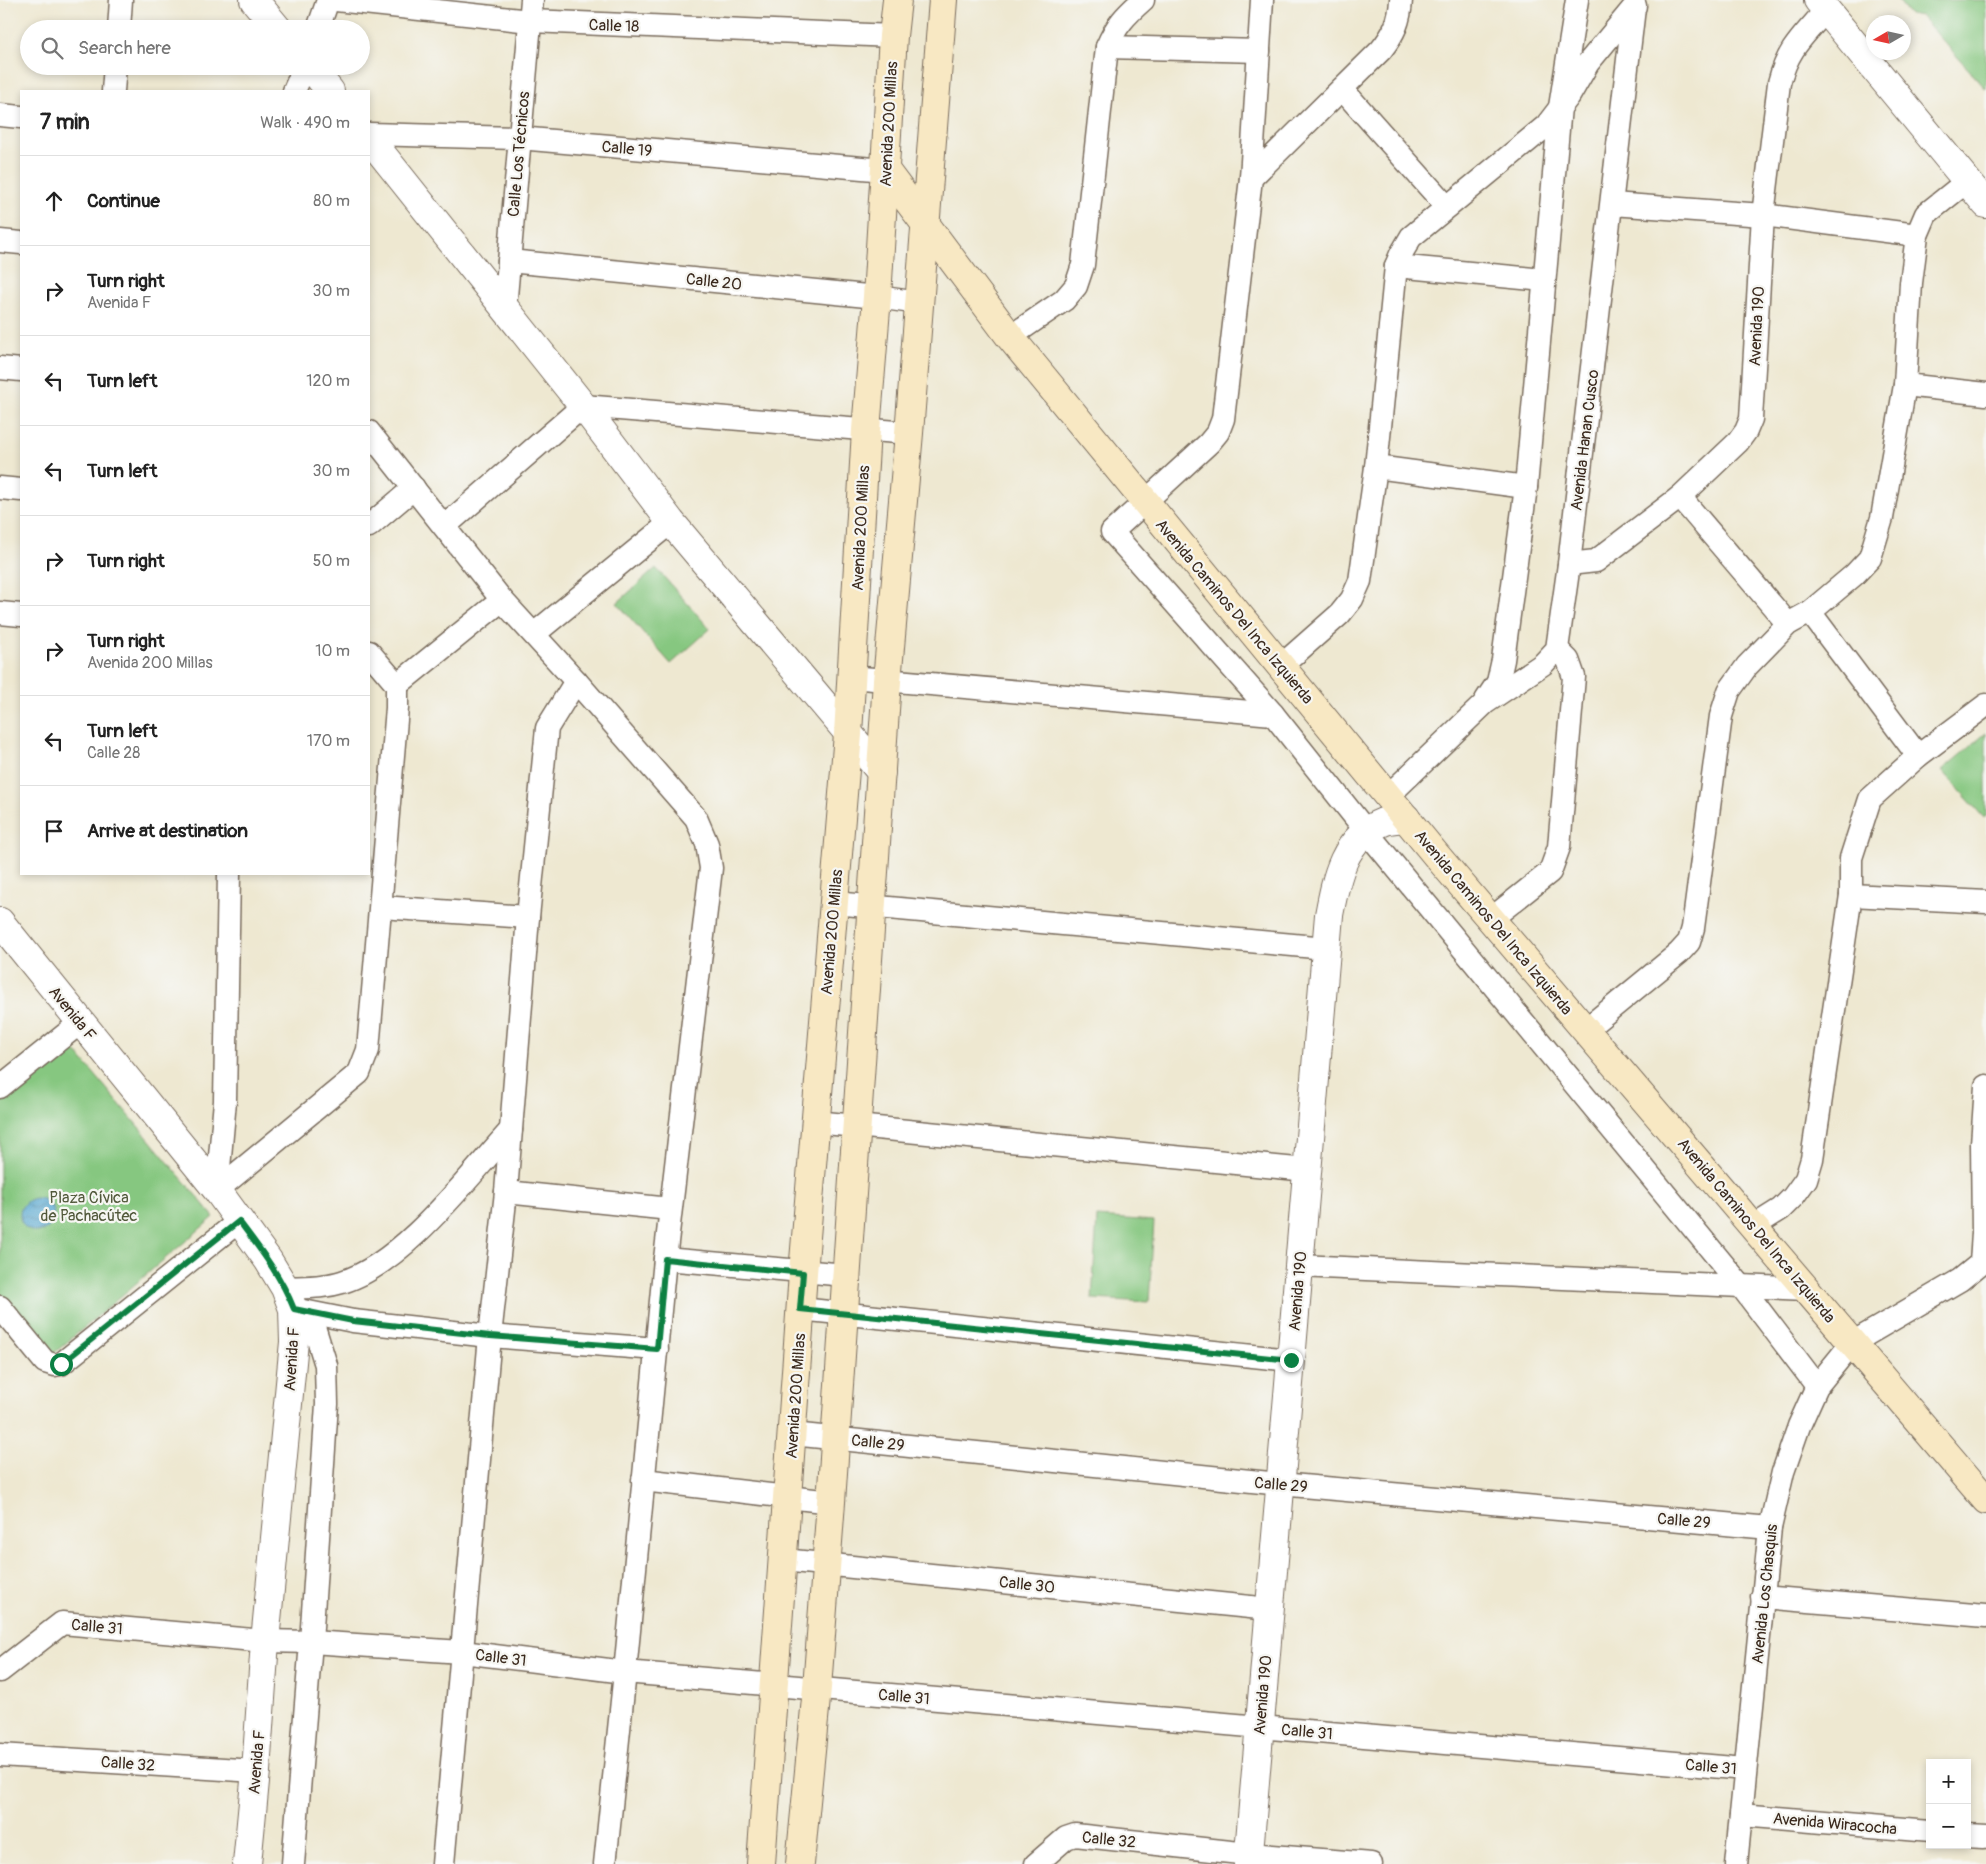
<!DOCTYPE html>
<html lang="en">
<head>
<meta charset="utf-8">
<style>
	body { margin:0; font-family:Pangolin,sans-serif; background:#f2f2f2; color:#222 }
	.controls { position:absolute; right:15px; bottom:15px; display:grid; overflow:hidden; border-radius:0px; box-shadow:0 2px 8px #0003 }
	.controls button { width:45px; height:45px; display:grid; place-items:center; padding:0; border:0; border-bottom:1px solid #e0e0e0; background:#fff; color:#222; font:25px sans-serif }
	.compass { position:absolute; left:1866px; top:15px; width:45px; height:45px; border-radius:50%; background:#fff; box-shadow:0 2px 8px #0003; rotate:261deg }
	.stop { position:absolute; width:15px; height:15px; margin:-11px; border:4px solid #0b8043; border-radius:50%; background:#fff }
	.stop.end { background:#0b8043; border-color:#fff; box-shadow:0 1px 5px #0008 }
	.list { margin:0; padding:0; list-style:none }
	h2 { display:flex; justify-content:space-between; align-items:center; height:65px; margin:0; padding:0 20px; font-size:21px }
	h2 small { font-size:16px; font-weight:400; color:#767676 }
	.list li { display:grid; grid-template-columns:32px 1fr auto; gap:15px; align-items:center; box-sizing:border-box; height:90px; padding:0 20px; border-top:1px solid #e0e0e0 }
	.list b { display:block; font-size:19px; white-space:nowrap }
	.list p { margin:0; font-size:16px; white-space:nowrap; color:#767676 }
	.list em { font-size:16px; font-style:normal; color:#767676 }
	.icon { flex:none; width:28px; height:28px; fill:none; stroke:currentColor; stroke-width:2; stroke-linecap:round; stroke-linejoin:round }
	.map { position:relative; flex:none; width:1986px; height:1864px; overflow:hidden }
	.search { position:absolute; background:#fff; box-shadow:0 2px 8px #0003; left:20px; top:20px; width:350px; height:55px; display:flex; align-items:center; gap:12px; box-sizing:border-box; padding:0 18px; border-radius:28px; color:#767676; font-size:19px }
	.panel { position:absolute; background:#fff; box-shadow:0 2px 8px #0003; left:20px; top:90px; width:350px; height:785px; border-radius:0px }
	.map>svg:first-child { display:block }
</style>
</head>
<body>
<div class="map">
<svg width="1986" height="1864" viewBox="0 0 1986 1864">
	<defs>
		<pattern id="water-waves" width="16" height="10" patternUnits="userSpaceOnUse" patternTransform="scale(1.25)"><rect width="16" height="10" fill="#56a7d1"/><path d="M0 5q4-4 8 0t8 0" fill="none" stroke="#4888a9"/></pattern>
	</defs>
	<rect width="100%" height="100%" fill="#f6f6f2"/>
	<filter id="ink" filterUnits="userSpaceOnUse"><feTurbulence type="fractalNoise" baseFrequency=".02" numOctaves="2"/><feDisplacementMap in="SourceGraphic" scale="10" xChannelSelector="R" yChannelSelector="G"/><feConvolveMatrix kernelMatrix="1 2 1 2 8 2 1 2 1" color-interpolation-filters="sRGB"/></filter>
	<filter id="wash" filterUnits="userSpaceOnUse"><feTurbulence type="fractalNoise" baseFrequency=".0096" numOctaves="4" result="noise"/><feDisplacementMap in="SourceGraphic" scale="20" xChannelSelector="R" yChannelSelector="G"/><feGaussianBlur stdDeviation="1.12" result="paint"/><feColorMatrix in="noise" values="0 0 0 0 0 0 0 0 0 0 0 0 0 0 0 0 0 1.4 0 .05"/><feComposite in="paint" operator="in"/></filter>
	<g filter="url(#wash)">
		<rect width="100%" height="100%" fill="#eee8d1"/>
		<g fill="#86c780" stroke="#60784f">
			<path d="M1898,0H1986V89L1921,16L1909,14Z"/>
			<path d="M656,568L710,629L671,664L617,603Z"/>
			<path d="M1986,733V816L1984,818L1942,770Z"/>
			<path d="M66,1040L214,1217L52,1355L0,1294V1094Z"/>
			<path d="M1097,1217L1154,1221L1149,1302L1092,1299Z"/>
		</g>
		<circle fill="url(#water-waves)" stroke="#486878" cx="37" cy="1215" r="17"/>
	</g>
	<g filter="url(#ink)">
		<g fill="none" stroke-linecap="round" stroke-linejoin="round">
			<g stroke="#7a6c5d" stroke-width="25">
				<g id="minor">
					<path d="M336,0L530,21L893,36"/>
					<path d="M1262,0L1251,178L1223,419L1218,432L1209,443L1112,532L1273,714L1366,831L1741,1286L1817,1386"/>
					<path d="M119,29L121,0"/>
					<path d="M318,29L328,0"/>
					<path d="M1107,47L1259,51"/>
					<path d="M1342,89L1447,207"/>
					<path d="M113,91L115,66"/>
					<path d="M294,91L305,66"/>
					<path d="M0,115L21,117"/>
					<path d="M369,134L519,138L885,170"/>
					<path d="M1251,178L1381,50C1394,34 1400,21 1401,0"/>
					<path d="M1612,204L1763,215L1917,235"/>
					<path d="M0,241L21,243"/>
					<path d="M509,261L877,297L919,303"/>
					<path d="M1396,266L1544,280"/>
					<path d="M505,308L532,0"/>
					<path d="M1010,337L1064,300L1076,286L1083,265L1107,47C1116,25 1126,15 1143,0"/>
					<path d="M0,368L21,370"/>
					<path d="M1905,385L1986,394"/>
					<path d="M369,432L502,600L576,681L696,818L707,844L711,868L665,1259L625,1672L605,1864"/>
					<path d="M1376,467L1526,487"/>
					<path d="M0,488L21,490"/>
					<path d="M1680,497L1788,624"/>
					<path d="M369,526L414,488"/>
					<path d="M445,526L583,406L909,433"/>
					<path d="M1569,564L1596,561L1680,497L1738,442L1746,431L1751,419L1763,215L1779,83C1788,48 1803,37 1826,10"/>
					<path d="M1810,612L1918,756"/>
					<path d="M0,613L21,615"/>
					<path d="M534,634L671,522"/>
					<path d="M1281,666L1340,614L1352,599L1360,581L1376,467L1396,266L1401,254L1411,237L1546,126L1569,96L1588,63L1635,6"/>
					<path d="M851,677L1273,714"/>
					<path d="M397,685L502,600"/>
					<path d="M1486,700L1498,682L1503,660L1526,487L1560,107L1577,0"/>
					<path d="M1388,796L1485,703L1543,664L1557,649L1569,564L1634,8"/>
					<path d="M1851,895L1986,902"/>
					<path d="M834,903L1326,948"/>
					<path d="M381,907L528,917"/>
					<path d="M1491,919L1550,872L1559,847L1574,677L1568,660L1557,649"/>
					<path d="M1585,1030L1679,953L1689,942L1693,928L1721,716L1729,691L1747,666L1788,624L1810,612L1854,575L1870,558L1882,518L1905,385L1911,283L1917,235L1926,214L1966,182"/>
					<path d="M0,1087L81,1022"/>
					<path d="M815,1122L1307,1170"/>
					<path d="M217,1190L359,1073L368,1050L397,708V685L369,652"/>
					<path d="M217,1190L225,1101L229,874"/>
					<path d="M506,1192L670,1209"/>
					<path d="M1754,1226L1781,1209L1793,1197L1806,1179L1812,1159L1851,895V858L1870,799L1918,756L1986,705"/>
					<path d="M665,1259L846,1275"/>
					<path d="M1299,1266L1806,1289"/>
					<path d="M285,1288C304,1287 323,1288 342,1282C403,1264 468,1177 511,1130"/>
					<path d="M0,1307L45,1362L55,1365L61,1364L239,1221"/>
					<path d="M293,1309L353,1321L490,1336L657,1349"/>
					<path d="M800,1309L1291,1360"/>
					<path d="M792,1434L1280,1484L1770,1528"/>
					<path d="M643,1480L831,1502"/>
					<path d="M783,1560L1270,1609"/>
					<path d="M1762,1597L1986,1616"/>
					<path d="M0,1671L62,1623L265,1641L311,1642L462,1652L625,1672L1745,1769"/>
					<path d="M0,1755L256,1771"/>
					<path d="M1741,1815L1930,1831"/>
					<path d="M1967,1834L1986,1835"/>
					<path d="M293,1864L311,1642L327,1404L326,1365L315,1330L293,1309"/>
					<path d="M443,1864L490,1336L506,1192L528,917L547,728L576,681"/>
					<path d="M1036,1864L1066,1838L1075,1835L1249,1854L1371,1864"/>
					<path d="M1736,1864L1770,1528L1783,1472L1799,1426L1817,1386L1852,1343L1960,1280L1981,1263L1983,1233L1982,1144L1986,1086"/>
				</g>
			</g>
			<g stroke="#7a6c5d" stroke-width="30">
				<g id="tertiary">
					<path d="M254,0L278,29"/>
					<path d="M1818,0L1986,204"/>
					<path d="M310,66L330,91"/>
					<path d="M369,138L583,406L671,522L881,772"/>
					<path d="M0,922L217,1190L268,1260L285,1288L293,1309L294,1342L265,1641L256,1771L247,1864"/>
					<path d="M1248,1864L1329,915C1336,878 1344,837 1383,822C1390,819 1399,819 1406,818"/>
				</g>
			</g>
			<g stroke="#7a6c5d" stroke-width="30">
				<g id="secondary">
					<path d="M885,170L1010,337L1436,855L1986,1500"/>
					<path d="M761,1864L803,1273L848,734L866,430L877,297L893,36L897,0"/>
					<path d="M800,1864L817,1688L831,1502L887,681L909,433L943,0"/>
				</g>
			</g>
			<use href="#minor" stroke="#fff" stroke-width="22"/>
			<use href="#tertiary" stroke="#fff" stroke-width="28"/>
			<use href="#secondary" stroke="#f8e8c3" stroke-width="28"/>
		</g>
	</g>
	<g fill="none" stroke-linecap="round" stroke-linejoin="round" filter="url(#ink)">
		<path stroke="#0b8043" stroke-width="6" d="M61,1364L239,1221C260,1249 281,1276 294,1309L353,1321L490,1336L657,1349L665,1259L803,1273L800,1309L1291,1360"/>
	</g>
	<g text-anchor="middle" stroke-width="4.5" stroke-linejoin="round" paint-order="stroke">
		<g font-size="16" fill="#3b2a1e" stroke="#f6f6f2">
			<text transform="translate(614 25) rotate(2)" y="6">Calle 18</text>
			<text transform="translate(888 124) rotate(-87)" y="6">Avenida 200 Millas</text>
			<text transform="translate(627 148) rotate(5)" y="6">Calle 19</text>
			<text transform="translate(518 154) rotate(-85)" y="6">Calle Los Técnicos</text>
			<text transform="translate(714 281) rotate(6)" y="6">Calle 20</text>
			<text transform="translate(1756 326) rotate(-87)" y="6">Avenida 190</text>
			<text transform="translate(1584 440) rotate(-83)" y="6">Avenida Hanan Cusco</text>
			<text transform="translate(860 528) rotate(-87)" y="6">Avenida 200 Millas</text>
			<text transform="translate(1235 611) rotate(50)" y="6">Avenida Caminos Del Inca Izquierda</text>
			<text transform="translate(1494 922) rotate(50)" y="6">Avenida Caminos Del Inca Izquierda</text>
			<text transform="translate(831 932) rotate(-85)" y="6">Avenida 200 Millas</text>
			<text transform="translate(73 1013) rotate(51)" y="6">Avenida F</text>
			<text transform="translate(1757 1230) rotate(50)" y="6">Avenida Caminos Del Inca Izquierda</text>
			<text transform="translate(1297 1291) rotate(-85)" y="6">Avenida 190</text>
			<text transform="translate(291 1359) rotate(-86)" y="6">Avenida F</text>
			<text transform="translate(795 1396) rotate(-86)" y="6">Avenida 200 Millas</text>
			<text transform="translate(878 1442) rotate(6)" y="6">Calle 29</text>
			<text transform="translate(1281 1484) rotate(5)" y="6">Calle 29</text>
			<text transform="translate(1684 1520) rotate(5)" y="6">Calle 29</text>
			<text transform="translate(1027 1584) rotate(6)" y="6">Calle 30</text>
			<text transform="translate(1764 1594) rotate(-84)" y="6">Avenida Los Chasquis</text>
			<text transform="translate(97 1626) rotate(5)" y="6">Calle 31</text>
			<text transform="translate(501 1657) rotate(7)" y="6">Calle 31</text>
			<text transform="translate(1262 1695) rotate(-85)" y="6">Avenida 190</text>
			<text transform="translate(904 1696) rotate(5)" y="6">Calle 31</text>
			<text transform="translate(1307 1731) rotate(5)" y="6">Calle 31</text>
			<text transform="translate(256 1762) rotate(-85)" y="6">Avenida F</text>
			<text transform="translate(128 1763) rotate(4)" y="6">Calle 32</text>
			<text transform="translate(1711 1766) rotate(5)" y="6">Calle 31</text>
			<text transform="translate(1835 1823) rotate(5)" y="6">Avenida Wiracocha</text>
			<text transform="translate(1109 1839) rotate(6)" y="6">Calle 32</text>
		</g>
		<g font-size="16" fill="#52593b" stroke="#f6f6f2">
			<text x="89" y="1203">Plaza Cívica<tspan x="89" dy="18">de Pachacútec</tspan></text>
		</g>
	</g>
</svg>
<div class="controls">
<button>+</button>
<button>−</button>
</div>
<svg class="compass" viewBox="-18 -18 36 36"><path d="M0-13l5 13h-10z" fill="#e53935"/><path d="M0 13l5-13h-10z" fill="#767676"/></svg>
<div class="stop" style="left:61px;top:1364px"></div>
<div class="stop end" style="left:1291px;top:1360px"></div>
<div class="search"><svg class="icon" aria-label="search" viewBox="0 0 24 24"><circle cx="10" cy="10" r="6"/><path d="M15 15l6 6"/></svg>Search here</div>
<section class="panel">
<h2>7 min<small>Walk · 490 m</small></h2>
<ul class="list">
<li><svg class="icon" aria-label="ahead" viewBox="0 0 24 24"><path d="M12 20V5M6 11l6-6 6 6"/></svg><div><b>Continue</b></div><em>80 m</em></li>
<li><svg class="icon" aria-label="right" viewBox="0 0 24 24"><path d="M7 20v-9h11M14 6l5 5-5 5"/></svg><div><b>Turn right</b><p>Avenida F</p></div><em>30 m</em></li>
<li><svg class="icon" aria-label="left" viewBox="0 0 24 24"><path d="M17 20v-9H6M10 6l-5 5 5 5"/></svg><div><b>Turn left</b></div><em>120 m</em></li>
<li><svg class="icon" aria-label="left" viewBox="0 0 24 24"><path d="M17 20v-9H6M10 6l-5 5 5 5"/></svg><div><b>Turn left</b></div><em>30 m</em></li>
<li><svg class="icon" aria-label="right" viewBox="0 0 24 24"><path d="M7 20v-9h11M14 6l5 5-5 5"/></svg><div><b>Turn right</b></div><em>50 m</em></li>
<li><svg class="icon" aria-label="right" viewBox="0 0 24 24"><path d="M7 20v-9h11M14 6l5 5-5 5"/></svg><div><b>Turn right</b><p>Avenida 200 Millas</p></div><em>10 m</em></li>
<li><svg class="icon" aria-label="left" viewBox="0 0 24 24"><path d="M17 20v-9H6M10 6l-5 5 5 5"/></svg><div><b>Turn left</b><p>Calle 28</p></div><em>170 m</em></li>
<li><svg class="icon" aria-label="arrive" viewBox="0 0 24 24"><path d="M6 21V4h12l-3 4 3 4H6"/></svg><div><b>Arrive at destination</b></div></li>
</ul>
</section>
</div>
</body>
</html>
